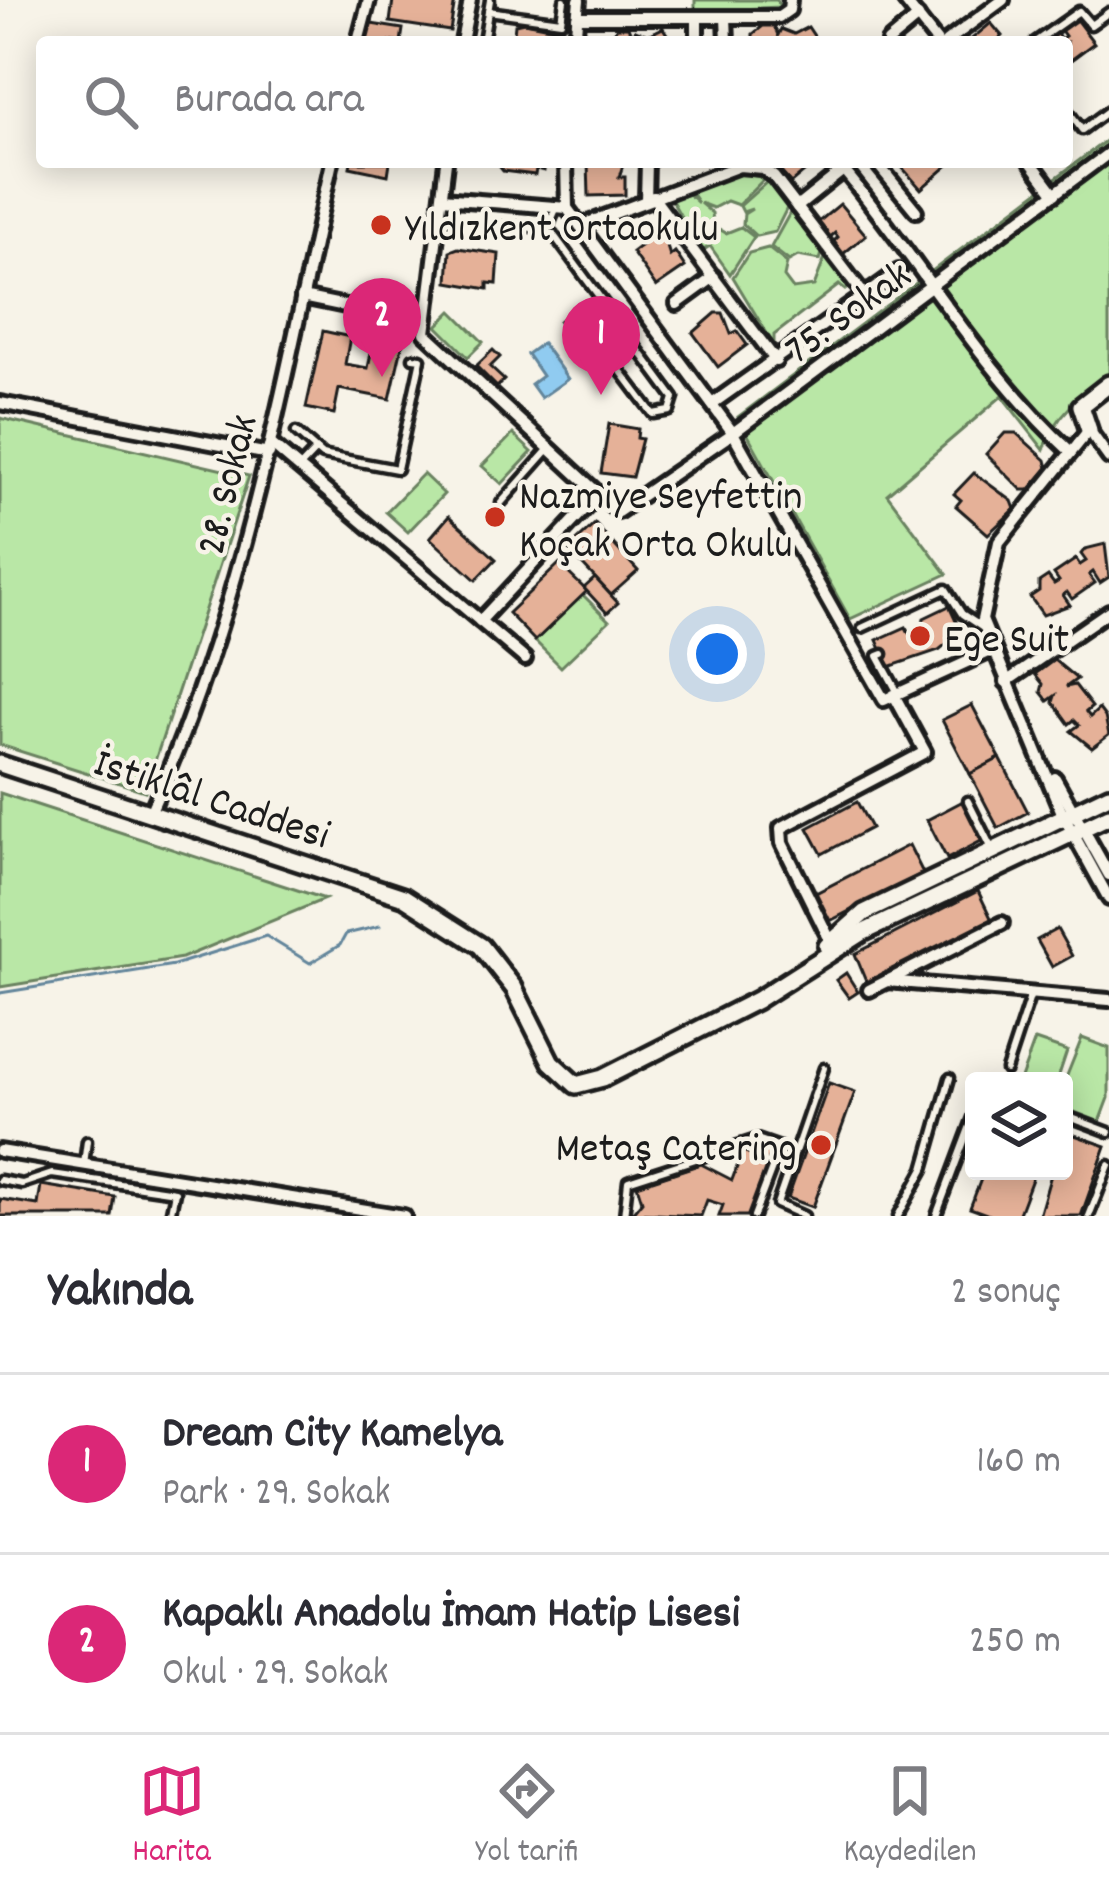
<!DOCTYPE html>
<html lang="tr">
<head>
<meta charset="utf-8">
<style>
	body { margin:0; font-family:Dekko,sans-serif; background:#f2f2f3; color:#2b2b33 }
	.controls { position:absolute; right:36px; bottom:36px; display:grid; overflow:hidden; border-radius:12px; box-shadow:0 6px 30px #0003 }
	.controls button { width:108px; height:108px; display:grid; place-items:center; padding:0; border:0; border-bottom:3px solid #e1e1e2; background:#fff; color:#2b2b33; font:60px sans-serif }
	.you { position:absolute; left:717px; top:654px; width:42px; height:42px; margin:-30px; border:9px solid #fff; border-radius:50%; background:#1a73e8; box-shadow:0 0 0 18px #1a73e833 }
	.badge { display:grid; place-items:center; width:78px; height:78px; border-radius:50%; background:#db2777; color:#fff; font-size:39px; font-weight:700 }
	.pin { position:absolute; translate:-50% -99px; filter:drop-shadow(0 3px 6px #0008) }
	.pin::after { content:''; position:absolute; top:63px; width:42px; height:36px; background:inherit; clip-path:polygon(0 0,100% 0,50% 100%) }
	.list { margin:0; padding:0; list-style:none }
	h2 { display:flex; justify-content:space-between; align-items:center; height:156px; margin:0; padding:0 48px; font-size:51px }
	h2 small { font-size:39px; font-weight:400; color:#7c7c81 }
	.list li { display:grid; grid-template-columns:78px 1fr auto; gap:36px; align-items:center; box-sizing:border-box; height:180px; padding:0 48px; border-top:3px solid #e1e1e2 }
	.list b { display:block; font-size:45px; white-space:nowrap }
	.list p { margin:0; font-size:39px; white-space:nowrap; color:#7c7c81 }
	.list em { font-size:39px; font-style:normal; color:#7c7c81 }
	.icon { flex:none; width:66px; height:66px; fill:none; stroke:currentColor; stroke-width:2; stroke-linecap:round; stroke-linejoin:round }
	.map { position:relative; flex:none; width:1109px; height:1216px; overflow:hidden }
	.search { position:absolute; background:#fff; box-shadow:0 6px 30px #0003; left:36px; right:36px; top:36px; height:132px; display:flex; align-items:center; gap:30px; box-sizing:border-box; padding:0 42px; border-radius:12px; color:#7c7c81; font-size:45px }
	.sheet { height:516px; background:#fff }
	nav { display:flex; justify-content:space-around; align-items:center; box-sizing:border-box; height:168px; border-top:3px solid #e1e1e2; background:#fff; font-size:33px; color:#7c7c81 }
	nav a { display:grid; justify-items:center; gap:6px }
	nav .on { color:#db2777 }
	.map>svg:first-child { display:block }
</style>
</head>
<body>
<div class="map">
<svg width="1109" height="1216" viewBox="0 0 1109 1216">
	<rect width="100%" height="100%" fill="#f7f3e8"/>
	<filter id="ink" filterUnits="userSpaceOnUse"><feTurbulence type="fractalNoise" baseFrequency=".00833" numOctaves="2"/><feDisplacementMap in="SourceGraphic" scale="24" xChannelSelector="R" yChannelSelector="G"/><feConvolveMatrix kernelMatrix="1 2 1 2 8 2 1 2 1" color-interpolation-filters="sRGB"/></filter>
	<g filter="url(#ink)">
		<g fill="#b9e7a6" stroke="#6a8261" stroke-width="3">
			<path d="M695,0H777L780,7L695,11Z"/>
			<path d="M1109,138V378C1076,400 1057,412 1044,450L1002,396L887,494L947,574L850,619L738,417Z"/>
			<path d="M738,172L765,178L738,205L727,201L713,208L700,203L712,213L713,223L692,236L671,199L687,193L698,203L690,191Z"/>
			<path d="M768,181L788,206L775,232L756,236L743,224L744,214L752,209L743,212L740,206Z"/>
			<path d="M791,211L823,250L820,260L798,256L789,261L771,247Z"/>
			<path d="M714,226L726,233L741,227L754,237L730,274L710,246L702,251L693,239Z"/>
			<path d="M768,248L787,263L784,277L793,289L814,286L826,255L850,286L845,290L839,285L774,335V345L733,277L749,253Z"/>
			<path d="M452,311L483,342L468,357L437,326Z"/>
			<path d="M0,418L249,476L145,791L0,745Z"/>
			<path d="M513,434L532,452L502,484L482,466Z"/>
			<path d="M423,474L444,494L408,532L386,512Z"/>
			<path d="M583,595L609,621L561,667L535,641Z"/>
			<path d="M0,793L325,899L182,958L0,987Z"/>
			<path d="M1082,1038L1109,1048V1098L1100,1122L1064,1108V1083Z"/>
			<path d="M1035,1040L1067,1051L1057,1081H1020Z"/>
		</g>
		<path fill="#90cbf0" stroke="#62859b" stroke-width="3" d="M542,343L568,379L541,398L531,384L542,376L527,354Z"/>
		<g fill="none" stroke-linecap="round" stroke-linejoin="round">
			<path stroke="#62859b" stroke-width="3" d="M0,993L174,965L266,936L310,963L340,945L346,934L380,926"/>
		</g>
		<g fill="#e5b198" stroke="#1c1c1c" stroke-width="3">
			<path d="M393,0H455L450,31L390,22Z"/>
			<path d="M1075,18L1094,43L1067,63V42H1042L1056,32L1061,39L1065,36L1060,29Z"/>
			<path d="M524,22L564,30L563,42H513L515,24Z"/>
			<path d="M365,23L403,29L401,42H362Z"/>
			<path d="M991,23L1002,36L996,42H968Z"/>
			<path d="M763,26H774L778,35L781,29L794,34L808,27L818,42H753V34Z"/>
			<path d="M617,27H628L632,36L635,30L648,35L663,28L672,42H607Z"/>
			<path d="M351,162H390L388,175L350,167Z"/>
			<path d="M496,162H545L544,171L536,169L535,175L503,171Z"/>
			<path d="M588,162H624L619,177H625V195L589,196Z"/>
			<path d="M784,162H814L815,163L791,183L780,171Z"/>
			<path d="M904,162H952L921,189L900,165Z"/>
			<path d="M840,204L866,235L842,255L832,243L838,237L835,233L828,239L816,224Z"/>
			<path d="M656,234H663L670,256L675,252L685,267L656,287L632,252Z"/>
			<path d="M458,248L499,254L497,284L488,283V289L448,282L450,251Z"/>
			<path d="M583,302L614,340L591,359L585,352L581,355L559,321Z"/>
			<path d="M716,313H723L731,334L737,331L747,345L718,367L693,333Z"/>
			<path d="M376,327L405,333L390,399L339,389L334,414L306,408L323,331L350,337L345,364L368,368Z"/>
			<path d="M493,350L500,357L490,367L504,380L497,387L476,366Z"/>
			<path d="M609,424L638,429L637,438L642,439L632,477L601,473Z"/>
			<path d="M1005,433H1016L1046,460L1048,468L1029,490H1022L986,454Z"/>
			<path d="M974,473L1012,501L1015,509L988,534L956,506L961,500L954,494Z"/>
			<path d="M449,516L496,559L476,580L430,538Z"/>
			<path d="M595,524L638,571L611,595L568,549Z"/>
			<path d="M1105,544L1109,577L1100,583L1093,572L1089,575L1095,583L1072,599L1067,592L1063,595L1070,605L1043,615L1030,597L1039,591V582L1048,576L1054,584L1059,581L1054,574L1076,559L1080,565L1086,561L1081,554L1085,549Z"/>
			<path d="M559,564L587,591L535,641L508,613Z"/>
			<path d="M595,578L618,603L607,613L584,588Z"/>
			<path d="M949,606L961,632L939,650L889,667L877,640L906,627L909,633L922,627L924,618Z"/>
			<path d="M1054,660L1077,679L1066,687L1075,685L1092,707L1086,712L1090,717L1099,709L1105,717L1109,735L1092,748L1071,731L1079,725L1074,720L1069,724L1053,702L1055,696L1048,701L1041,692L1043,684L1035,674Z"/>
			<path d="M972,705L1000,758L970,774L942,720Z"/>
			<path d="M1000,758L1028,812L998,828L970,774Z"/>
			<path d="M963,801L983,840L947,859L927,820Z"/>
			<path d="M857,802L871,828L822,854L808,828Z"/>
			<path d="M909,845L923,873L828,922L814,894Z"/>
			<path d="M978,891L992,920L867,983L855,954Z"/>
			<path d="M1057,929L1072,956L1052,967L1037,940Z"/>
			<path d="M846,973L858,992L849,998L836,980Z"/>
			<path d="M829,1083L855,1092L813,1207L788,1198Z"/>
			<path d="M1066,1132L1106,1146L1081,1216H1039L1052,1171H1064Z"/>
			<path d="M756,1145L774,1151L750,1216H719L723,1205L707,1200L701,1216L632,1213L642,1201L637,1185L701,1164L732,1180L743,1151L753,1155Z"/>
			<path d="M984,1171H1035L1018,1216H992L970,1208Z"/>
			<path d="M41,1185L115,1197L112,1216H0V1199L38,1205Z"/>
		</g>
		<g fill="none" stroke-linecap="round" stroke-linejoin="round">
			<g stroke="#1c1c1c" stroke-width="15">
				<g id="lane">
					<path d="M488,11L561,21L564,0"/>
					<path d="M483,42L490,0"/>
					<path d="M1035,42L1079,11L1091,25L1109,12"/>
					<path d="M1067,110L1082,130L1109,110"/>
					<path d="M479,227H528L553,234L674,398L670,411L653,414L616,365"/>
					<path d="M546,232L556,209"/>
					<path d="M296,432L322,455L397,469L421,359L413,358"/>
					<path d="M299,468L316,450"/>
					<path d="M501,503L547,451"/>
					<path d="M862,628L946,589L962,614L983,628"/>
					<path d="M883,654L878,656L898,693"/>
					<path d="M968,801L991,847"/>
					<path d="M1006,1070L1031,994"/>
					<path d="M1064,1115L1109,1132"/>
					<path d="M84,1164L87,1141"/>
					<path d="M0,1180L22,1184L52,1174L175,1192L170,1216"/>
					<path d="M624,1216L628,1181L757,1139L780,1147L754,1216"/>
					<path d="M804,1216L777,1204L824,1068"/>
					<path d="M898,1216L924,1169L950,1078"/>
					<path d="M936,1216L974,1115"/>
					<path d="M1089,1216L1109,1165"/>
				</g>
			</g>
			<g stroke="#1c1c1c" stroke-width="20">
				<g id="street">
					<path d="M904,0L937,42"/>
					<path d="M577,17H779L789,10L790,0"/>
					<path d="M726,17L727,42"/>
					<path d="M358,42L369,0"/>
					<path d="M462,42L470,0"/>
					<path d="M575,42L579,0"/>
					<path d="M697,42V17"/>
					<path d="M888,42L918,17"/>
					<path d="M946,42L1003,0"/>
					<path d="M446,162L425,333L618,512L733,433L1109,153"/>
					<path d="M566,162L567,208L733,433L884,700L991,651"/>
					<path d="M837,162C918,257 979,368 1071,452"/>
					<path d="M876,162L916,211"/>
					<path d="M1031,162L1055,194"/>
					<path d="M653,197L776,361"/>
					<path d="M442,198L567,208"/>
					<path d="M646,200L647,162"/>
					<path d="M797,207L853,162"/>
					<path d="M580,226L739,166L762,168L774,177L865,296"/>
					<path d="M302,297L423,322"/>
					<path d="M677,304L714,277"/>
					<path d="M0,403L269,454"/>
					<path d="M712,404L899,271"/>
					<path d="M271,444L525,659"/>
					<path d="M1109,458L1089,430L999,542L982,620L1063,815L1109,899"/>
					<path d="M480,621L596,497"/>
					<path d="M1006,682L1109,611"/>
					<path d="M1055,778L1109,875"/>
					<path d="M150,813C244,607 283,382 332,162"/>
					<path d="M831,942L782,843L781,828L925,752L894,695"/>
					<path d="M887,981L1109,1000"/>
					<path d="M869,990L1002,923"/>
					<path d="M0,1151L404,1216"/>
				</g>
			</g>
			<g stroke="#1c1c1c" stroke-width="24">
				<g id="secondary">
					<path d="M1089,430L1081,406L1109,384"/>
					<path d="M0,764L404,897L481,946L514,988L551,1062L576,1085L603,1078L757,1000L862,933L1109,816"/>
					<path d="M827,946L864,913L1109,795"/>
				</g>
			</g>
			<use href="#lane" stroke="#f7f3e8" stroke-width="6"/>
			<use href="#street" stroke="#f7f3e8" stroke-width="10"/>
			<use href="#secondary" stroke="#f7f3e8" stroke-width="15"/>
		</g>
	</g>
	<g fill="#c8321e" stroke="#f7f3e8" stroke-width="4.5">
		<circle cx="381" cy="225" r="12"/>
		<circle cx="495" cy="517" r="12"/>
		<circle cx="920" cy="636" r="12"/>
		<circle cx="821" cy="1145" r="12"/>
	</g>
	<g text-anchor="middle" stroke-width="9" stroke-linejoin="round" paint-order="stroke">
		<g font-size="42" fill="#1c1c1c" stroke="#f7f3e8" text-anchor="start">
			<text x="405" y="240">Yıldızkent Ortaokulu</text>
			<text x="519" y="508">Nazmiye Seyfettin<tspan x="519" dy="48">Koçak Orta Okulu</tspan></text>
			<text x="944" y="651">Ege Suit</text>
			<text x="797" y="1160" text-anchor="end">Metaş Catering</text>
		</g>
		<g font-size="42" fill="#1c1c1c" stroke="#f7f3e8">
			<text transform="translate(846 310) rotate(-36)" y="15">75. Sokak</text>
			<text transform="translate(224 484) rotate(-76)" y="15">28. Sokak</text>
			<text transform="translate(213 796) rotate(18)" y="15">İstiklâl Caddesi</text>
		</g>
	</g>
</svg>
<div class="controls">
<button><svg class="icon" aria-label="layers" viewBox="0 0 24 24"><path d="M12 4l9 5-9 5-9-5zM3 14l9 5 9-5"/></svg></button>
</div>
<div class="you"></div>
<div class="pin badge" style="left:601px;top:395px">1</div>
<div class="pin badge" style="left:382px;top:377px">2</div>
<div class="search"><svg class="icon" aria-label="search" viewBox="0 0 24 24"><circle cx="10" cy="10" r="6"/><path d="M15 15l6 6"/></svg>Burada ara</div>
</div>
<section class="sheet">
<h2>Yakında<small>2 sonuç</small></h2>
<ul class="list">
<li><span class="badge">1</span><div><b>Dream City Kamelya</b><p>Park · 29. Sokak</p></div><em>160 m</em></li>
<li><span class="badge">2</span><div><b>Kapaklı Anadolu İmam Hatip Lisesi</b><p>Okul · 29. Sokak</p></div><em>250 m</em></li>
</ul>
</section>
<nav>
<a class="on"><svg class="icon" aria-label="map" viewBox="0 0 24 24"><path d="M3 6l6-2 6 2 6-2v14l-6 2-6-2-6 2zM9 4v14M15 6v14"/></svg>Harita</a>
<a><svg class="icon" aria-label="directions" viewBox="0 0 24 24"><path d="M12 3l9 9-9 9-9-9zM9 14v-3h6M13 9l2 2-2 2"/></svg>Yol tarifi</a>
<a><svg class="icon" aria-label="saved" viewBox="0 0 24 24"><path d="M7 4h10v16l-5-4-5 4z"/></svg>Kaydedilen</a>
</nav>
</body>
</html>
